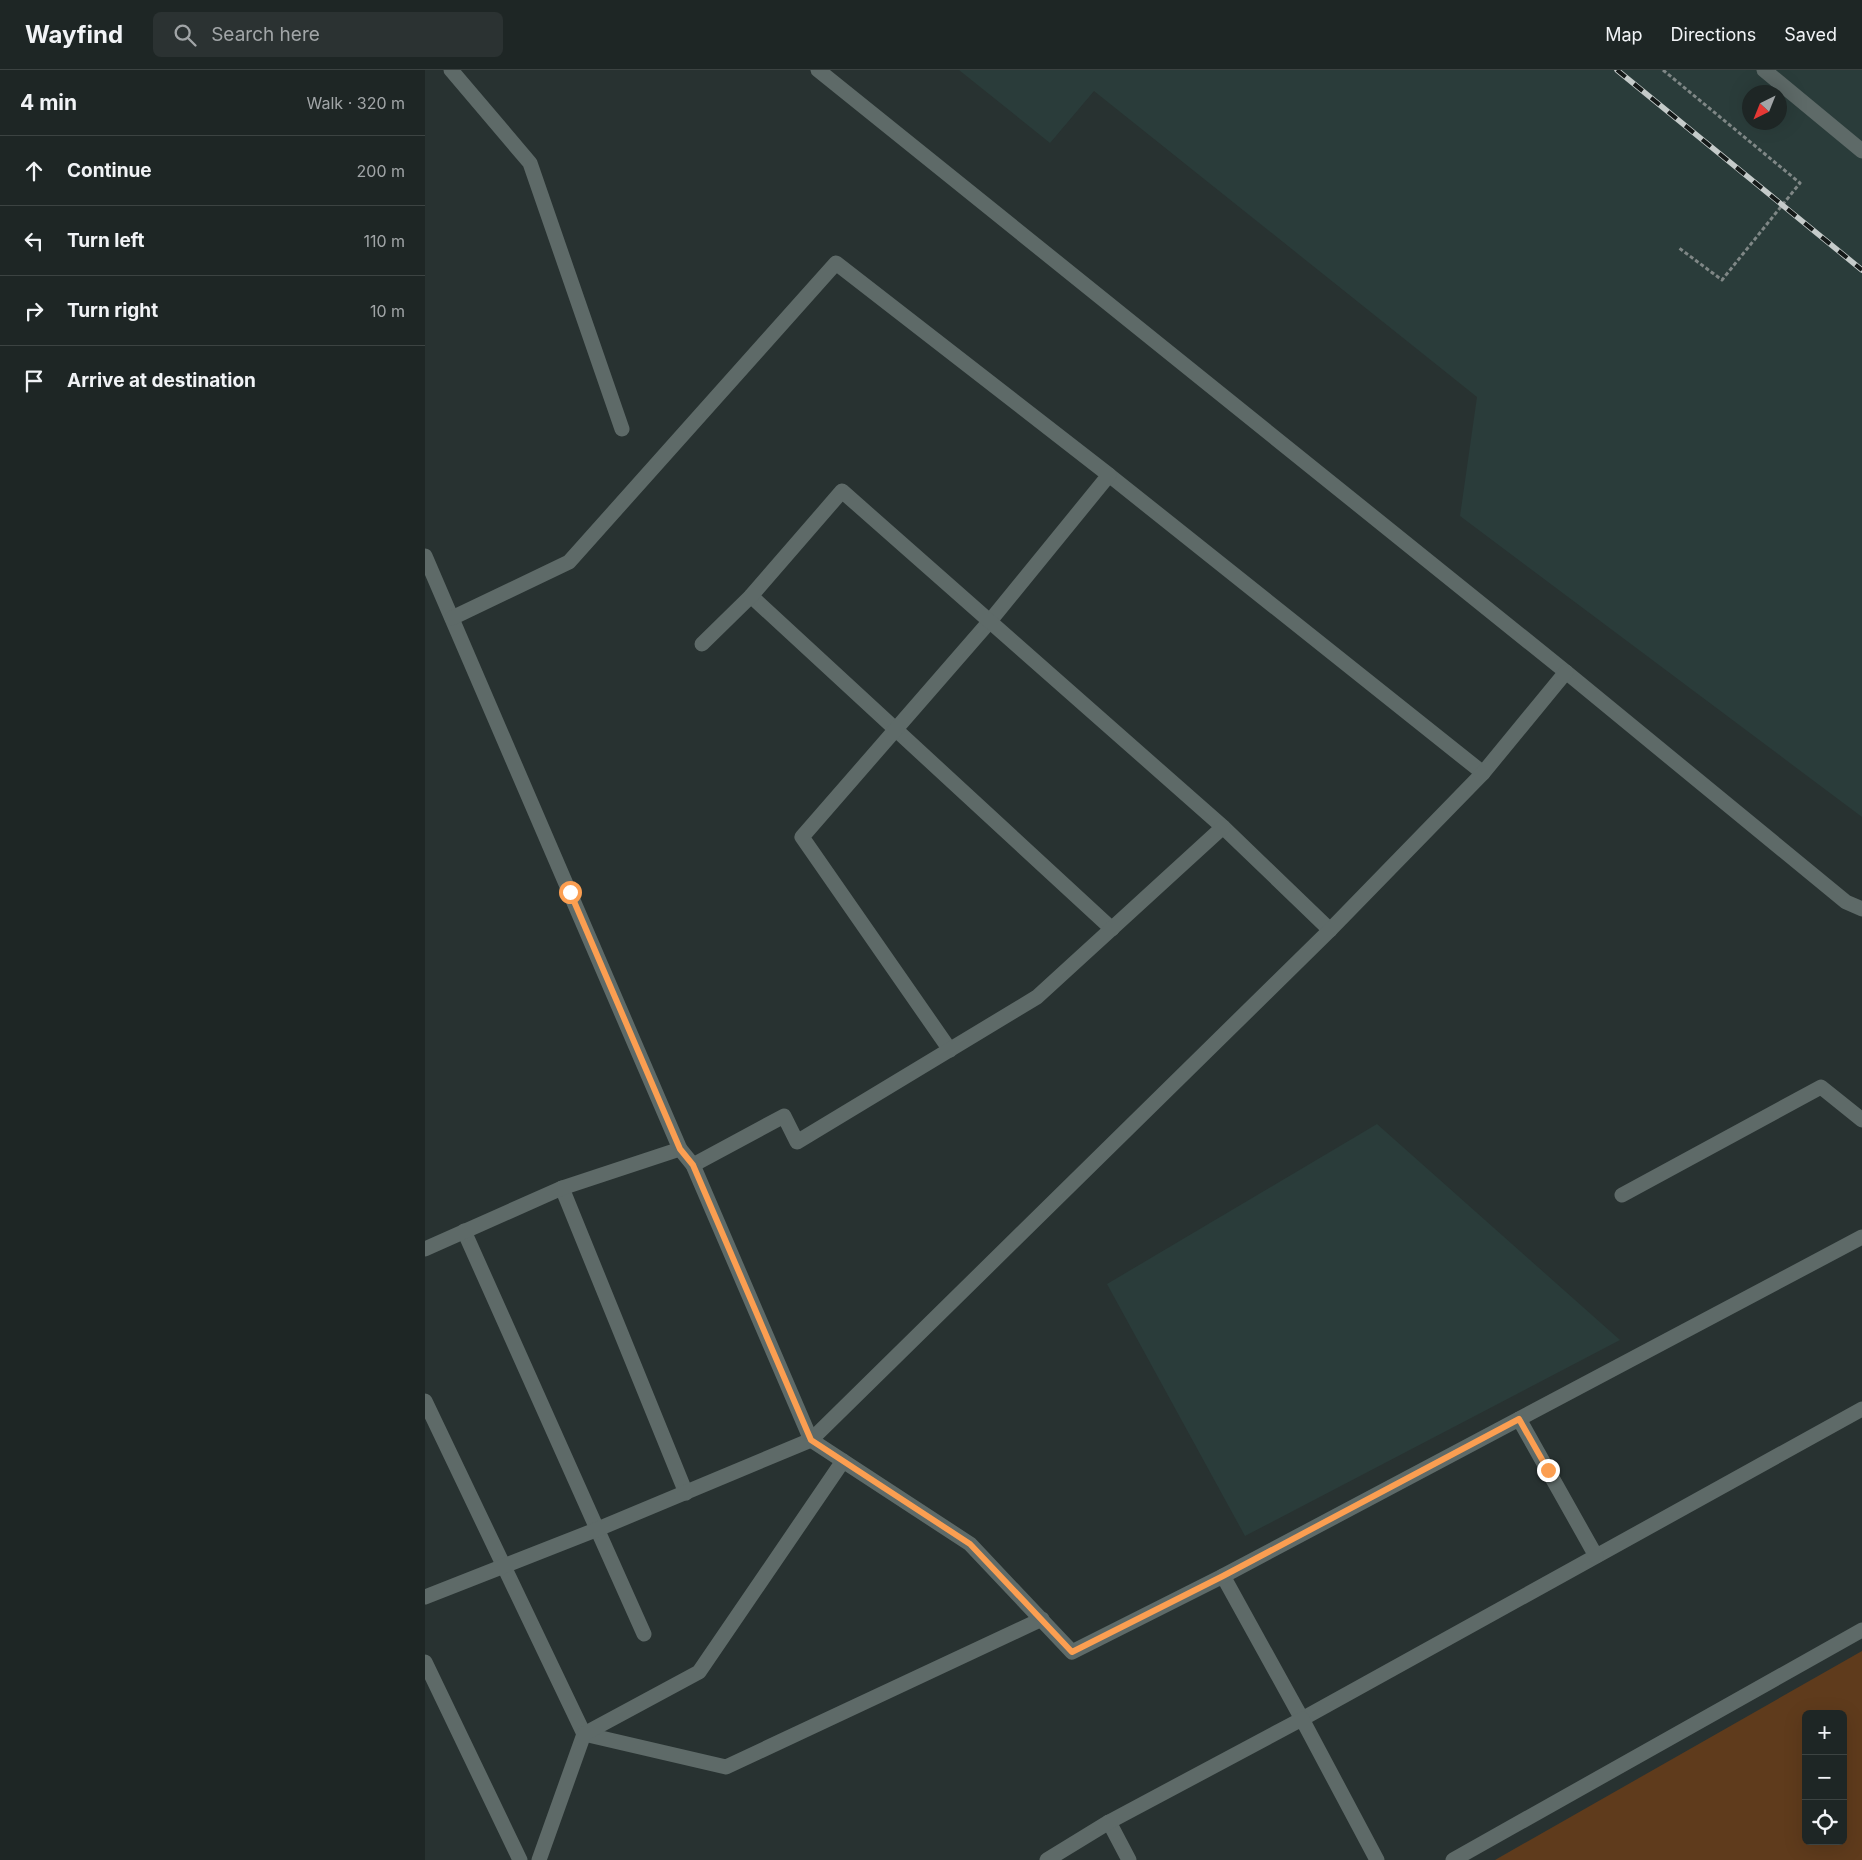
<!DOCTYPE html>
<html lang="en">
<head>
<meta charset="utf-8">
<style>
	body { margin:0; font-family:Inter,sans-serif; background:#2b3232; color:#f1f3f6 }
	.controls { position:absolute; right:15px; bottom:15px; display:grid; overflow:hidden; border-radius:8px; box-shadow:0 5px 20px #0002 }
	.controls button { width:45px; height:45px; display:grid; place-items:center; padding:0; border:0; border-bottom:1px solid #3c4342; background:#1e2625; color:#f1f3f6; font:25px sans-serif }
	.compass { position:absolute; left:1317px; top:15px; width:45px; height:45px; border-radius:50%; background:#1e2625; box-shadow:0 5px 20px #0002; rotate:223deg }
	.stop { position:absolute; width:15px; height:15px; margin:-11px; border:4px solid #fb9e51; border-radius:50%; background:#fff }
	.stop.end { background:#fb9e51; border-color:#fff; box-shadow:0 1px 5px #0008 }
	.list { margin:0; padding:0; list-style:none }
	h2 { display:flex; justify-content:space-between; align-items:center; height:65px; margin:0; padding:0 20px; font-size:21px }
	h2 small { font-size:16px; font-weight:400; color:#a1a5a7 }
	.list li { display:grid; grid-template-columns:32px 1fr auto; gap:15px; align-items:center; box-sizing:border-box; height:70px; padding:0 20px; border-top:1px solid #3c4342 }
	.list b { display:block; font-size:19px; white-space:nowrap }
	.list em { font-size:16px; font-style:normal; color:#a1a5a7 }
	.icon { flex:none; width:28px; height:28px; fill:none; stroke:currentColor; stroke-width:2; stroke-linecap:round; stroke-linejoin:round }
	.map { position:relative; flex:none; width:1437px; height:1790px; overflow:hidden }
	header { display:flex; align-items:center; gap:30px; box-sizing:border-box; height:70px; padding:0 25px; background:#1e2625; border-bottom:1px solid #3c4342 }
	header strong { font-size:24px }
	nav { display:flex; gap:28px; margin-inline-start:auto; font-size:18px }
	.search { width:350px; height:45px; background:#2b3232; display:flex; align-items:center; gap:12px; box-sizing:border-box; padding:0 18px; border-radius:8px; color:#a1a5a7; font-size:19px }
	main { display:flex }
	aside { flex:1; background:#1e2625 }
	.map>svg:first-child { display:block }
</style>
</head>
<body>
<header>
<strong>Wayfind</strong>
<div class="search"><svg class="icon" aria-label="search" viewBox="0 0 24 24"><circle cx="10" cy="10" r="6"/><path d="M15 15l6 6"/></svg>Search here</div>
<nav><a>Map</a><a>Directions</a><a>Saved</a></nav>
</header>
<main>
<aside>
<h2>4 min<small>Walk · 320 m</small></h2>
<ul class="list">
<li><svg class="icon" aria-label="ahead" viewBox="0 0 24 24"><path d="M12 20V5M6 11l6-6 6 6"/></svg><div><b>Continue</b></div><em>200 m</em></li>
<li><svg class="icon" aria-label="left" viewBox="0 0 24 24"><path d="M17 20v-9H6M10 6l-5 5 5 5"/></svg><div><b>Turn left</b></div><em>110 m</em></li>
<li><svg class="icon" aria-label="right" viewBox="0 0 24 24"><path d="M7 20v-9h11M14 6l5 5-5 5"/></svg><div><b>Turn right</b></div><em>10 m</em></li>
<li><svg class="icon" aria-label="arrive" viewBox="0 0 24 24"><path d="M6 21V4h12l-3 4 3 4H6"/></svg><div><b>Arrive at destination</b></div></li>
</ul>
</aside>
<div class="map">
<svg width="1437" height="1790" viewBox="0 0 1437 1790">
	<rect width="100%" height="100%" fill="#283231"/>
	<g fill="#2a3c3a" fill-rule="evenodd">
		<path d="M534,0H1437V747L1035,446L1052,327L669,21L625,73ZM1324,22H1354V52H1324Z"/>
		<path d="M952,1054L1195,1270L820,1466L682,1214Z"/>
	</g>
	<path fill="#5f3b1c" fill-rule="evenodd" d="M1437,1581V1790H1070ZM1381,1644H1418V1771H1381Z"/>
	<g fill="none" stroke-linecap="round" stroke-linejoin="round">
		<path stroke="#7f8786" stroke-width="3" stroke-dasharray="4 2.5" stroke-linecap="butt" d="M1238,0L1375,113L1297,210L1254,178"/>
		<g stroke="#5e6a68" stroke-width="15">
			<path d="M26,0L105,93L197,359"/>
			<path d="M393,0L1141,602L1421,832L1437,839"/>
			<path d="M1339,0L1437,81"/>
			<path d="M684,405L1058,703"/>
			<path d="M0,486L255,1079"/>
			<path d="M326,526L687,859"/>
			<path d="M27,548L144,492L411,193L684,405L565,551L377,767L525,980"/>
			<path d="M277,574L326,526L417,421L798,757L905,860"/>
			<path d="M268,1095L359,1046L372,1072L612,927L798,757"/>
			<path d="M137,1118L261,1423"/>
			<path d="M1197,1125L1396,1017L1437,1050"/>
			<path d="M39,1161L219,1564"/>
			<path d="M0,1179L137,1118L255,1079L268,1095L386,1370L545,1474L647,1582L798,1506L877,1649L1437,1339"/>
			<path d="M0,1331L159,1664"/>
			<path d="M1094,1349L1171,1486"/>
			<path d="M798,1506L1437,1167"/>
			<path d="M0,1527L173,1459L386,1370L905,860L1058,703L1141,602"/>
			<path d="M0,1592L95,1790"/>
			<path d="M159,1664L301,1697L617,1549"/>
			<path d="M684,1752L704,1790"/>
			<path d="M114,1790L159,1664L274,1602L418,1391"/>
			<path d="M622,1790L684,1752L877,1649L952,1790"/>
			<path d="M1028,1790L1437,1560"/>
		</g>
		<g stroke="#c5cbca" stroke-width="5.5">
			<path id="rail" d="M1192,0L1437,200"/>
		</g>
		<use href="#rail" stroke="#141918" stroke-width="4" stroke-dasharray="11" stroke-linecap="butt"/>
	</g>
	<g fill="none" stroke-linecap="round" stroke-linejoin="round">
		<path stroke="#fb9e51" stroke-width="6" d="M145,822L255,1079L268,1095L386,1370L545,1474L647,1582L798,1506L1094,1349L1123,1400"/>
	</g>
</svg>
<div class="controls">
<button>+</button>
<button>−</button>
<button><svg class="icon" aria-label="locate" viewBox="0 0 24 24"><circle cx="12" cy="12" r="6"/><path d="M12 2v4M12 18v4M2 12h4M18 12h4"/></svg></button>
</div>
<svg class="compass" viewBox="-18 -18 36 36"><path d="M0-13l5 13h-10z" fill="#e53935"/><path d="M0 13l5-13h-10z" fill="#a1a5a7"/></svg>
<div class="stop" style="left:145px;top:822px"></div>
<div class="stop end" style="left:1123px;top:1400px"></div>
</div>
</main>
</body>
</html>
